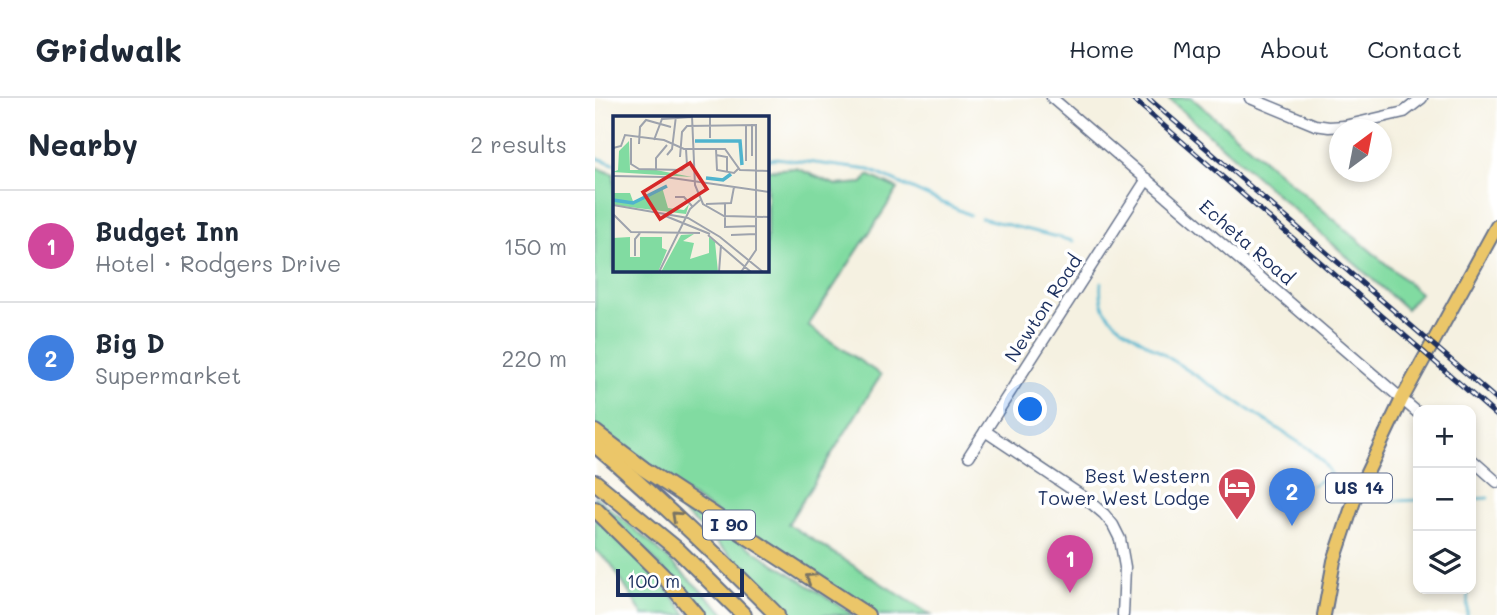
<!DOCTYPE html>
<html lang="en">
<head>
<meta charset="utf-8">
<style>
	body { margin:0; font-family:Mali,sans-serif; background:#f6f6f7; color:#1f2937 }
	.controls { position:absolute; right:21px; bottom:21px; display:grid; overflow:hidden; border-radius:14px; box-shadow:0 4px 10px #0003 }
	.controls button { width:63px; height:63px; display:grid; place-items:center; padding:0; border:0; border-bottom:2px solid #e0e1e3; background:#fff; color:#1f2937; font:35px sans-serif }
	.compass { position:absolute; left:734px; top:21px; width:63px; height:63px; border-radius:50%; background:#fff; box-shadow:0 4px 10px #0003; rotate:32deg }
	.scale { position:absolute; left:21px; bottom:18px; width:128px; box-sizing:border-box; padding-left:7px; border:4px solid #1b2f5e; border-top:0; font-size:19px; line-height:24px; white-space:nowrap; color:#1b2f5e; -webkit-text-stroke:5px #fff; paint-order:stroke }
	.you { position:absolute; left:436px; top:312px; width:24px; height:24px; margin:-18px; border:5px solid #fff; border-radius:50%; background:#1a73e8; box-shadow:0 0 0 10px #1a73e833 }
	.badge { display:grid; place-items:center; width:46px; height:46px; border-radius:50%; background:#d1495b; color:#fff; font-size:23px; font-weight:700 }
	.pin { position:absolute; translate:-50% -58px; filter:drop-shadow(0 2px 4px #0008) }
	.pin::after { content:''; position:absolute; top:37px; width:24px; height:21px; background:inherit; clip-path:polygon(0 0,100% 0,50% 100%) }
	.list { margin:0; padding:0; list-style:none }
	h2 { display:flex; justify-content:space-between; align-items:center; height:91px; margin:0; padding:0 28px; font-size:30px }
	h2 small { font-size:23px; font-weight:400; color:#747a83 }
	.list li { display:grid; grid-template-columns:46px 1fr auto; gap:21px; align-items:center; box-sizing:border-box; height:112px; padding:0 28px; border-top:2px solid #e0e1e3 }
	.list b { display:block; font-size:26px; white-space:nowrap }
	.list p { margin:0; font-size:23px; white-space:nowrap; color:#747a83 }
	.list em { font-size:23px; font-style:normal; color:#747a83 }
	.icon { flex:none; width:38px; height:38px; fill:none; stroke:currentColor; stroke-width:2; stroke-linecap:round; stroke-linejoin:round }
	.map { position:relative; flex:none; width:902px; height:517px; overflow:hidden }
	header { display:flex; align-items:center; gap:42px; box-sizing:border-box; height:98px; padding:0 35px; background:#fff; border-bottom:2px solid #e0e1e3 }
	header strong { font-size:33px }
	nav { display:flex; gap:38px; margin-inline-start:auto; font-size:24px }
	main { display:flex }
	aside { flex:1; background:#fff }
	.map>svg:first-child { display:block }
</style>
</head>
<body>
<header>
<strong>Gridwalk</strong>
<nav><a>Home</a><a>Map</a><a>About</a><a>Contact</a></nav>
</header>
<main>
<aside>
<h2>Nearby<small>2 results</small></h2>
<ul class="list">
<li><span class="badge" style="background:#d1479c">1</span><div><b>Budget Inn</b><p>Hotel · Rodgers Drive</p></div><em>150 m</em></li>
<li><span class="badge" style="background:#3f7fe0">2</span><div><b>Big D</b><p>Supermarket</p></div><em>220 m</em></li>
</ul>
</aside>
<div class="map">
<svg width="902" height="517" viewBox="0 0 902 517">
	<rect width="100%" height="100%" fill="#fff"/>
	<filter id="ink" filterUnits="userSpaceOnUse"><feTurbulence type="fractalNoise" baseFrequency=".0143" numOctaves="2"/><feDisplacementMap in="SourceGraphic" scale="14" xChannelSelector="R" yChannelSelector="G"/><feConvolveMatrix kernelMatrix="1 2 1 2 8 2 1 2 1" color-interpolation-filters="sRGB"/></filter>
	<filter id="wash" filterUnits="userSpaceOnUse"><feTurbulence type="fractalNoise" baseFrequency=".00686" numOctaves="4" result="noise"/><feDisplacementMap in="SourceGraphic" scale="28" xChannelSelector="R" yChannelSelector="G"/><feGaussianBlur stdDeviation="1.57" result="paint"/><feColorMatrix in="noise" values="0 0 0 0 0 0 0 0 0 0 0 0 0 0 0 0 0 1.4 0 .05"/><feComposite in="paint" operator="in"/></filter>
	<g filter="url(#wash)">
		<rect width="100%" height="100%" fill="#f5f1e1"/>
		<g fill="#81dba1" stroke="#4e8580" stroke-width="2">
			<path d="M573,0H597L825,195L811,211Z"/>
			<path d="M0,69L19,76V172H172V72L201,70L241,87L268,85L273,77L303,91L213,228L286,277L193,426L336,517H278L53,370L0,329Z"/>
			<path d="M0,398L55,444L132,517H106L51,452L0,403Z"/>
			<path d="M81,402L259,517H195L134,456L78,405Z"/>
			<path d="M0,419L70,488L92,517H48L16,466L0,452Z"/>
		</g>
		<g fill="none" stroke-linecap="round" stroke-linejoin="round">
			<g stroke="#4fb4ce" stroke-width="2.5">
				<path d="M0,59L19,66"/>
				<path d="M172,62L181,60L275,72L375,117"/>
				<path d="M386,120L478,143"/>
				<path d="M506,184C504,208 510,216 528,230L714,351L727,363L736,376L718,387"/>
				<path d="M786,400L798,403L823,402"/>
				<path d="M876,401L893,400"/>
				<path d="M876,424L877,401"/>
				<path d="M872,517L873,491"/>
			</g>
		</g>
	</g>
	<g filter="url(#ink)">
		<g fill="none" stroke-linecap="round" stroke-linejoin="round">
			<g stroke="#67738c" stroke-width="13">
				<g id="minor">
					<path d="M457,0L823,315"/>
					<path d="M655,0L720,27L734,29L749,28L809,14L827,0"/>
					<path d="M390,333L490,400L509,416L518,427L525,441L530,469L528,517"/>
					<path d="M374,358L552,81"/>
					<path d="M876,361L902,384"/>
				</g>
			</g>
			<g stroke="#67738c" stroke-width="16">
				<path id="major" d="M729,517L739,463L760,400L807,301L902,128"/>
			</g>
			<g stroke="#67738c" stroke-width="18">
				<g id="highway">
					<path d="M0,334L49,371L272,517"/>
					<path d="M0,347C64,401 123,458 182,517"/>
					<path d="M0,384L83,452L149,517"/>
					<path d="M0,411L72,482L101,517"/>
				</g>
			</g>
			<use href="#minor" stroke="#fff" stroke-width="10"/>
			<use href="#major" stroke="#ebc669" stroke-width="12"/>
			<use href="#highway" stroke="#ebc669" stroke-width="14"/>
			<g stroke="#1b2f5e" stroke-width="5">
				<g id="rail">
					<path d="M537,0L902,318"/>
					<path d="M553,0L902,302"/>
				</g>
			</g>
			<use href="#rail" stroke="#fff" stroke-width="2.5" stroke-dasharray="8" stroke-linecap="butt"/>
		</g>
		<defs><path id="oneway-chevron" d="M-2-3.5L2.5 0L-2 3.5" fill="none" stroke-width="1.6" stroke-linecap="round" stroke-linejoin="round" transform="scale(1.75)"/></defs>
		<g stroke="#797363">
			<use href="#oneway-chevron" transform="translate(81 418) rotate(-137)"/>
			<use href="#oneway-chevron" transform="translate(215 480) rotate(-147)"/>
		</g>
	</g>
	<defs>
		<g id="hotel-pin" transform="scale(2.0125)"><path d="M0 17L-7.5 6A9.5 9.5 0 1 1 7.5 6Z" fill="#d1495b" stroke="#fff"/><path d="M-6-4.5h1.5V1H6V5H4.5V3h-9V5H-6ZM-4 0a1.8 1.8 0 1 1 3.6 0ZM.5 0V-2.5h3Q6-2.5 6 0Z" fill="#fff"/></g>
	</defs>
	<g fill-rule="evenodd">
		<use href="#hotel-pin" x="642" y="389"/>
	</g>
	<g text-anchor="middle" stroke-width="7" stroke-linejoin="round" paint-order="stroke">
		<g fill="#fff" stroke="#5f6d8e" stroke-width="2">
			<rect x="731" y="375.5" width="66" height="29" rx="5"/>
			<rect x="108" y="412.5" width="52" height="29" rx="5"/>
		</g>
		<g font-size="18" font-weight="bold" fill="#1b2f5e">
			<text x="764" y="396">US 14</text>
			<text x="134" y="433">I 90</text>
		</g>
		<g font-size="19" fill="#1b2f5e" stroke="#fff">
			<text transform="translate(652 144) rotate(41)" y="7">Echeta Road</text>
			<text transform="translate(448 210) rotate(-57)" y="7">Newton Road</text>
		</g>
		<g font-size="19" fill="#1b2f5e" stroke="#fff" text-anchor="end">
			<text x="615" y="385">Best Western<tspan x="615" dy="22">Tower West Lodge</tspan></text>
		</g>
	</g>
	<g transform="translate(18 18)">
		<rect width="156" height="156" fill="#f5f1e1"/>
		<path d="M16,25L17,54H43L79,61L0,56L5,54L6,35ZM49,71L55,92L71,94L76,88L73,98L0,89V77H17L21,88ZM81,118L70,125L81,127L77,143L96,137V121L102,126L105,156H48L68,119ZM17,121V141H27V121H49V132L54,134L45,156H0V122Z" fill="#81dba1"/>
		<path fill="none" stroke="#4fb4ce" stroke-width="3.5" d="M82,25H127L129,49M93,62L110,64L118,58M0,84L20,87L54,70"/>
		<path fill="none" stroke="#9ea3ad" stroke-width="2" d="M79,0L82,69L90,88L111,100L156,101M97,0V22M18,22V48L26,53L69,54L74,49L73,33M41,24L49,3L79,1M26,28L27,11L33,4L58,11M0,32L8,30L12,19L51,24L71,33H112L127,54L156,55M103,33L104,54L121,57L125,53M54,39L59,33L63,0M103,39L114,41V55M139,40V8M67,41L69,16L74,10L143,9V134L128,156M133,45V9M43,53V42L54,29M0,60L52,61L156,76M62,81H71L79,90M93,88L118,87L121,71M112,88V111L143,110M0,89L75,102L107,121L150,156M0,98L18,116L87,117M50,99L97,118M95,119L138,156M118,119L143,118M22,140V123L27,117M46,156L77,93L87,84M106,156L108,129"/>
		<path fill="#d62828" fill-opacity="0.15" stroke="#d62828" stroke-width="3.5" d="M77,47L94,73L47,103L30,76Z"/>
		<rect width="156" height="156" fill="none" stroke="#1b2f5e" stroke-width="3.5"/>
	</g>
</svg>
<div class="controls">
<button>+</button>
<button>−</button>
<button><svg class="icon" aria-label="layers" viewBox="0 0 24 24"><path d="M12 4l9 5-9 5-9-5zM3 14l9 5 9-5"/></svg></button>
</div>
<svg class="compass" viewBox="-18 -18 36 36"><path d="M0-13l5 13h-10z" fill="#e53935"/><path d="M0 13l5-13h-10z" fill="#747a83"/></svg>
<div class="scale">100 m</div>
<div class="you"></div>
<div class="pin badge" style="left:475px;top:495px;background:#d1479c">1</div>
<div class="pin badge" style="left:697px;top:428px;background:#3f7fe0">2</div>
</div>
</main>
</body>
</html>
